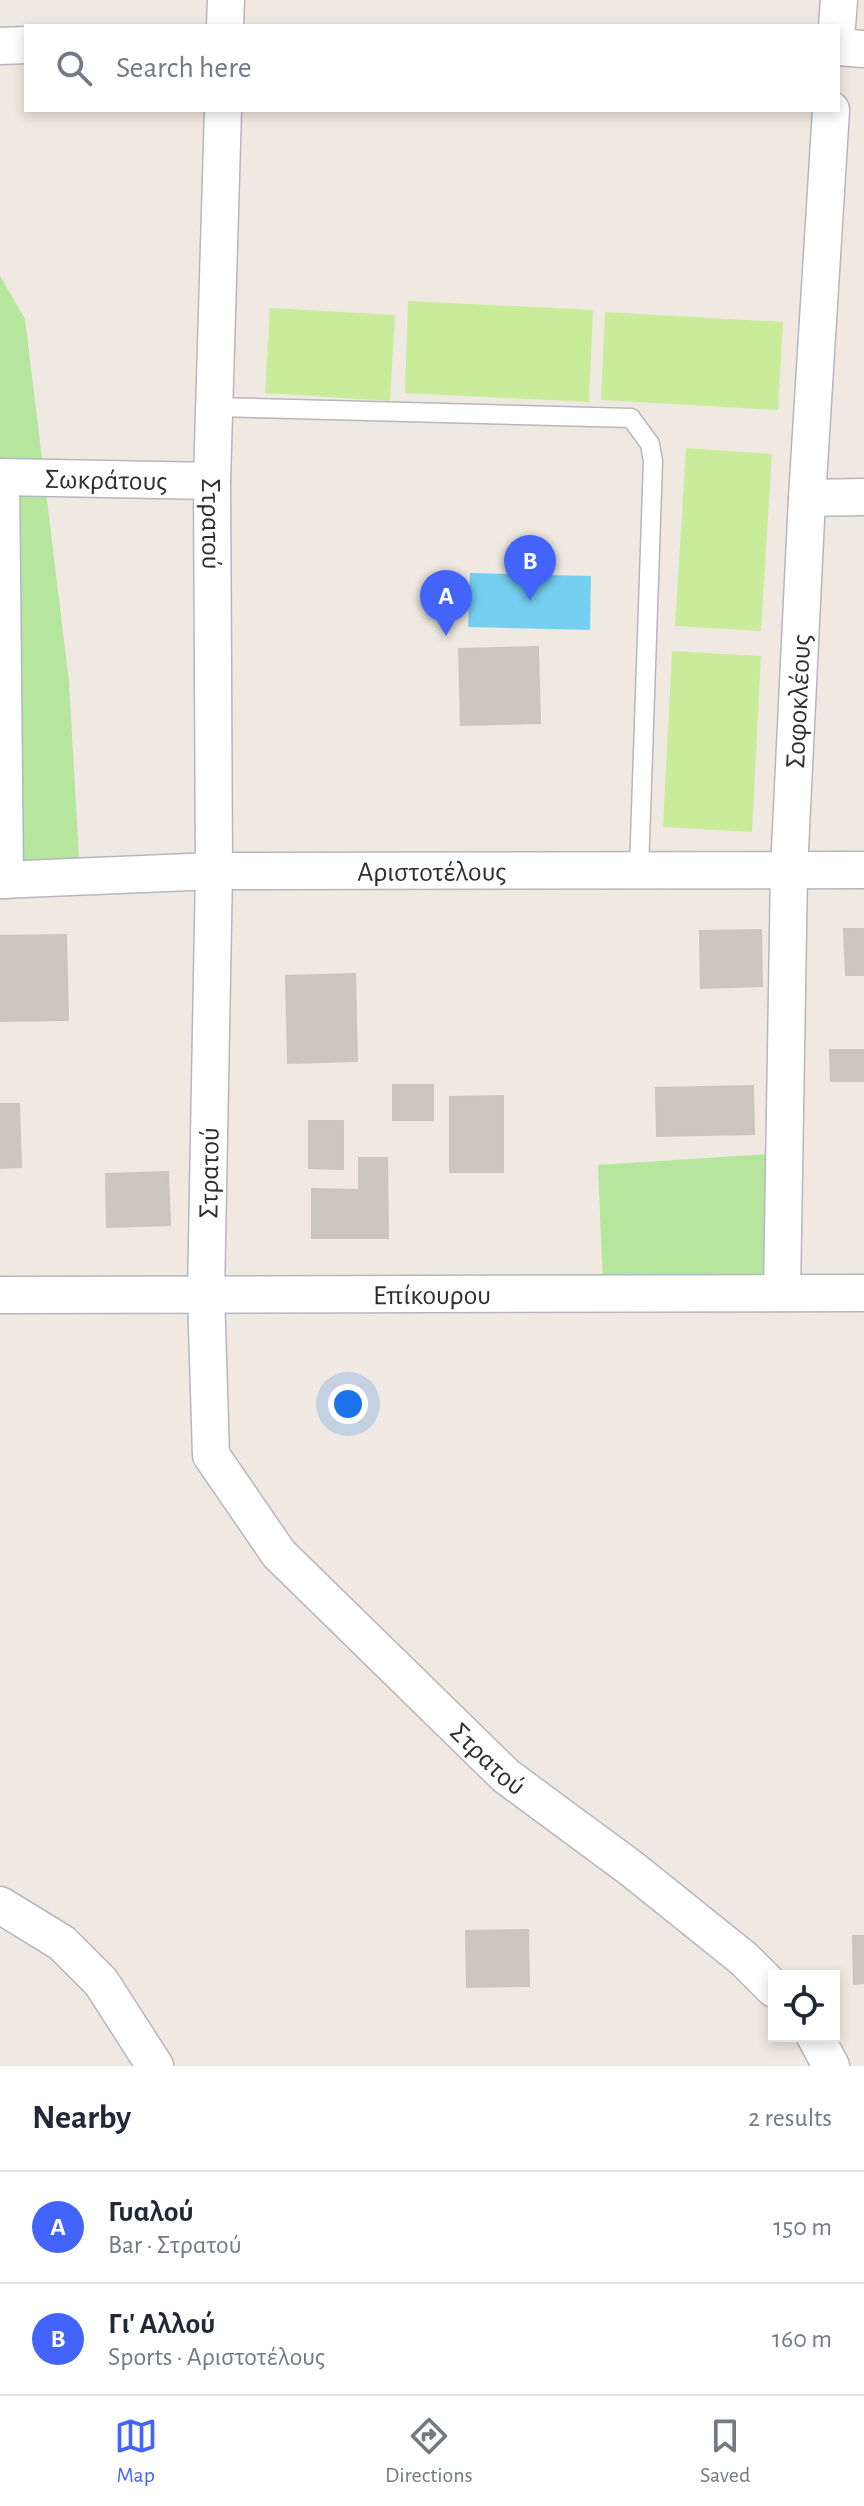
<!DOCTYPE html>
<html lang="en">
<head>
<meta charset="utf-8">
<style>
	body { margin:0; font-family:"Alegreya Sans",sans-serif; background:#f2f2f3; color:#1f2937 }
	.controls { position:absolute; right:24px; bottom:24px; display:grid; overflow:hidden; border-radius:0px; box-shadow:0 4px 12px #0003 }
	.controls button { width:72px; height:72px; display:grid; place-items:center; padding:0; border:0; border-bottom:2px solid #e0e1e3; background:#fff; color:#1f2937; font:40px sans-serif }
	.you { position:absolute; left:348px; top:1404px; width:28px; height:28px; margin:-20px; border:6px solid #fff; border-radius:50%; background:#1a73e8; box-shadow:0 0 0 12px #1a73e833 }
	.badge { display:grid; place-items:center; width:52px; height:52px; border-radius:50%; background:#4264fb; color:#fff; font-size:26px; font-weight:700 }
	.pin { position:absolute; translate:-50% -66px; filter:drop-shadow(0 2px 4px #0008) }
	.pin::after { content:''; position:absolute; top:42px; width:28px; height:24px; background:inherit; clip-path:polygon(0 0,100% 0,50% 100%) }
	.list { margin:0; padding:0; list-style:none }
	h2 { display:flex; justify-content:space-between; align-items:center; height:104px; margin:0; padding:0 32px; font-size:34px }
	h2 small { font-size:26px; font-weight:400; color:#747a83 }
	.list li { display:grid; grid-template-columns:52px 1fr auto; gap:24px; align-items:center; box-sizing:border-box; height:112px; padding:0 32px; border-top:2px solid #e0e1e3 }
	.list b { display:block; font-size:30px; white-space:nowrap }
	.list p { margin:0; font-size:26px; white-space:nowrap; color:#747a83 }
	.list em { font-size:26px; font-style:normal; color:#747a83 }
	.icon { flex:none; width:44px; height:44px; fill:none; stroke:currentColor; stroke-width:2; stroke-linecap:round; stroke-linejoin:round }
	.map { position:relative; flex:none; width:864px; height:2066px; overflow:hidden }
	.search { position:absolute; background:#fff; box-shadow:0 4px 12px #0003; left:24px; right:24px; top:24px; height:88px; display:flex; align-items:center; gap:20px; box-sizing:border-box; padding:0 28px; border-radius:0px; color:#747a83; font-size:30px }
	.sheet { height:328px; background:#fff }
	nav { display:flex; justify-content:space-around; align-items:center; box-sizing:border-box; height:112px; border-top:2px solid #e0e1e3; background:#fff; font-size:22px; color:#747a83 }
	nav a { display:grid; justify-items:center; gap:4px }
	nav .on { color:#4264fb }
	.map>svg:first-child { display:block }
</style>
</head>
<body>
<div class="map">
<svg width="864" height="2066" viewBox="0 0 864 2066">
	<rect width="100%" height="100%" fill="#efe9e1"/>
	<g fill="#b6e59e">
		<path d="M0,276L25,319L69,682L81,895L0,896Z"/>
		<path d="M768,1154L771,1306L604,1309L598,1165Z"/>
	</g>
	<g fill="#c9ec9a">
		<path d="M408,301L593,310L589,402L405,393Z"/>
		<path d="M270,308L395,315L390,401L265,393Z"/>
		<path d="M605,312L783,322L778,410L601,400Z"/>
		<path d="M686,448L772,454L761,631L675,626Z"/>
		<path d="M672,651L761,656L752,832L663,827Z"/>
	</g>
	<path fill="#75cff0" d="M470,573L591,576L590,630L468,627Z"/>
	<g fill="#cbc7bf" stroke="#cbc5ba" stroke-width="2">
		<path d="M538,647L540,723L461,725L459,649Z"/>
		<path d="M844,929H864V975H846Z"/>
		<path d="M761,930L762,986L701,988L700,931Z"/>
		<path d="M66,935L68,1020L0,1021V936Z"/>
		<path d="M355,974L357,1061L288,1063L286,976Z"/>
		<path d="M830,1050H864V1081H831Z"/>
		<rect x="393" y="1085" width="40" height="35"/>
		<path d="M753,1086L754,1134L657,1136L656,1088Z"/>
		<path d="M503,1096V1172H450V1097Z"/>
		<path d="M0,1104H19L21,1167L0,1168Z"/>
		<path d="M309,1121H343V1169L309,1168Z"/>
		<path d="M359,1158H387L388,1238H312V1189L359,1190Z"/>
		<path d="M168,1172L170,1225L107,1227L106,1174Z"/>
		<path d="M528,1930L529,1986L467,1987L466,1931Z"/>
		<path d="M853,1936H864V1983L854,1984Z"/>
	</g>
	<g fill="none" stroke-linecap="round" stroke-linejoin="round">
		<g stroke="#b4b7c1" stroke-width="21">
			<path id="lane" d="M214,407L631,418L650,444L653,461L639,870"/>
		</g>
		<g stroke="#b4b7c1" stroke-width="39">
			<g id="street">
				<path d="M225,26L226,0"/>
				<path d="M837,26L839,0"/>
				<path d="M0,46L26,45"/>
				<path d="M838,47L864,49"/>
				<path id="s1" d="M223,110L212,481L214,871L206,1295L211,1455L279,1554L506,1776L632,1869L744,1959L774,1989"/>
				<path id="s2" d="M0,477L212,481"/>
				<path d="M1,477L5,880"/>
				<path d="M807,498L864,497"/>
				<path id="s3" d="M0,880L214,871L864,870"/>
				<path id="s4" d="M782,1293L789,870L807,498L831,110"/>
				<path id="s5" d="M0,1295L864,1293"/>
				<path d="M0,1905L62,1943L101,1982L155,2066"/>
				<path d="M815,2036L831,2066"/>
			</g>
		</g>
		<use href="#lane" stroke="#fff" stroke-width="18"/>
		<use href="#street" stroke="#fff" stroke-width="36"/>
	</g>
	<g text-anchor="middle" stroke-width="6" stroke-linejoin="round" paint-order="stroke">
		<g font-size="28" fill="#2e2e2e" stroke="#fff">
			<text dy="10" stroke="none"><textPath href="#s2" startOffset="106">Σωκράτους</textPath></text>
			<text dy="10" stroke="none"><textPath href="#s1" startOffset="414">Στρατού</textPath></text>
			<text dy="10" stroke="none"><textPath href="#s4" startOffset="592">Σοφοκλέους</textPath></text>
			<text dy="10" stroke="none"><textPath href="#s3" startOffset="432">Αριστοτέλους</textPath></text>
			<text transform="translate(208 1173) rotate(-89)" y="10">Στρατού</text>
			<text dy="10" stroke="none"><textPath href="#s5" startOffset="432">Επίκουρου</textPath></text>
			<text dy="10" stroke="none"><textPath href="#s1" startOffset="1758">Στρατού</textPath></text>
		</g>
	</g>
</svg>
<div class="controls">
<button><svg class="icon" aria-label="locate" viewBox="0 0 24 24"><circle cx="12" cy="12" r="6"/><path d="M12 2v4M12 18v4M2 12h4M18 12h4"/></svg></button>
</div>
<div class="you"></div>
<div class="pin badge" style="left:446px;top:636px">A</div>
<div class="pin badge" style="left:530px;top:601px">B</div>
<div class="search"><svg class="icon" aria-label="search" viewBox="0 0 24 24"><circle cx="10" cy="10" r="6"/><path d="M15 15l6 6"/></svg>Search here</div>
</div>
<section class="sheet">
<h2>Nearby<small>2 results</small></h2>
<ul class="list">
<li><span class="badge">A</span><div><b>Γυαλού</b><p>Bar · Στρατού</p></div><em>150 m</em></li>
<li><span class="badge">B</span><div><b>Γι' Αλλού</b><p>Sports · Αριστοτέλους</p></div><em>160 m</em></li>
</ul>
</section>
<nav>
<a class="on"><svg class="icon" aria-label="map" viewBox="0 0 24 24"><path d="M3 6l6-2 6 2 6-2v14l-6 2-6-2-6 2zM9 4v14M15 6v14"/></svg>Map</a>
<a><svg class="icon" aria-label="directions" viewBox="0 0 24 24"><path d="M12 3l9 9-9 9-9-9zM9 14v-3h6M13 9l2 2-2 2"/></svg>Directions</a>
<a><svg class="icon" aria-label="saved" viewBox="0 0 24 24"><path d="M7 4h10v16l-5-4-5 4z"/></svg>Saved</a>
</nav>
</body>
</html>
